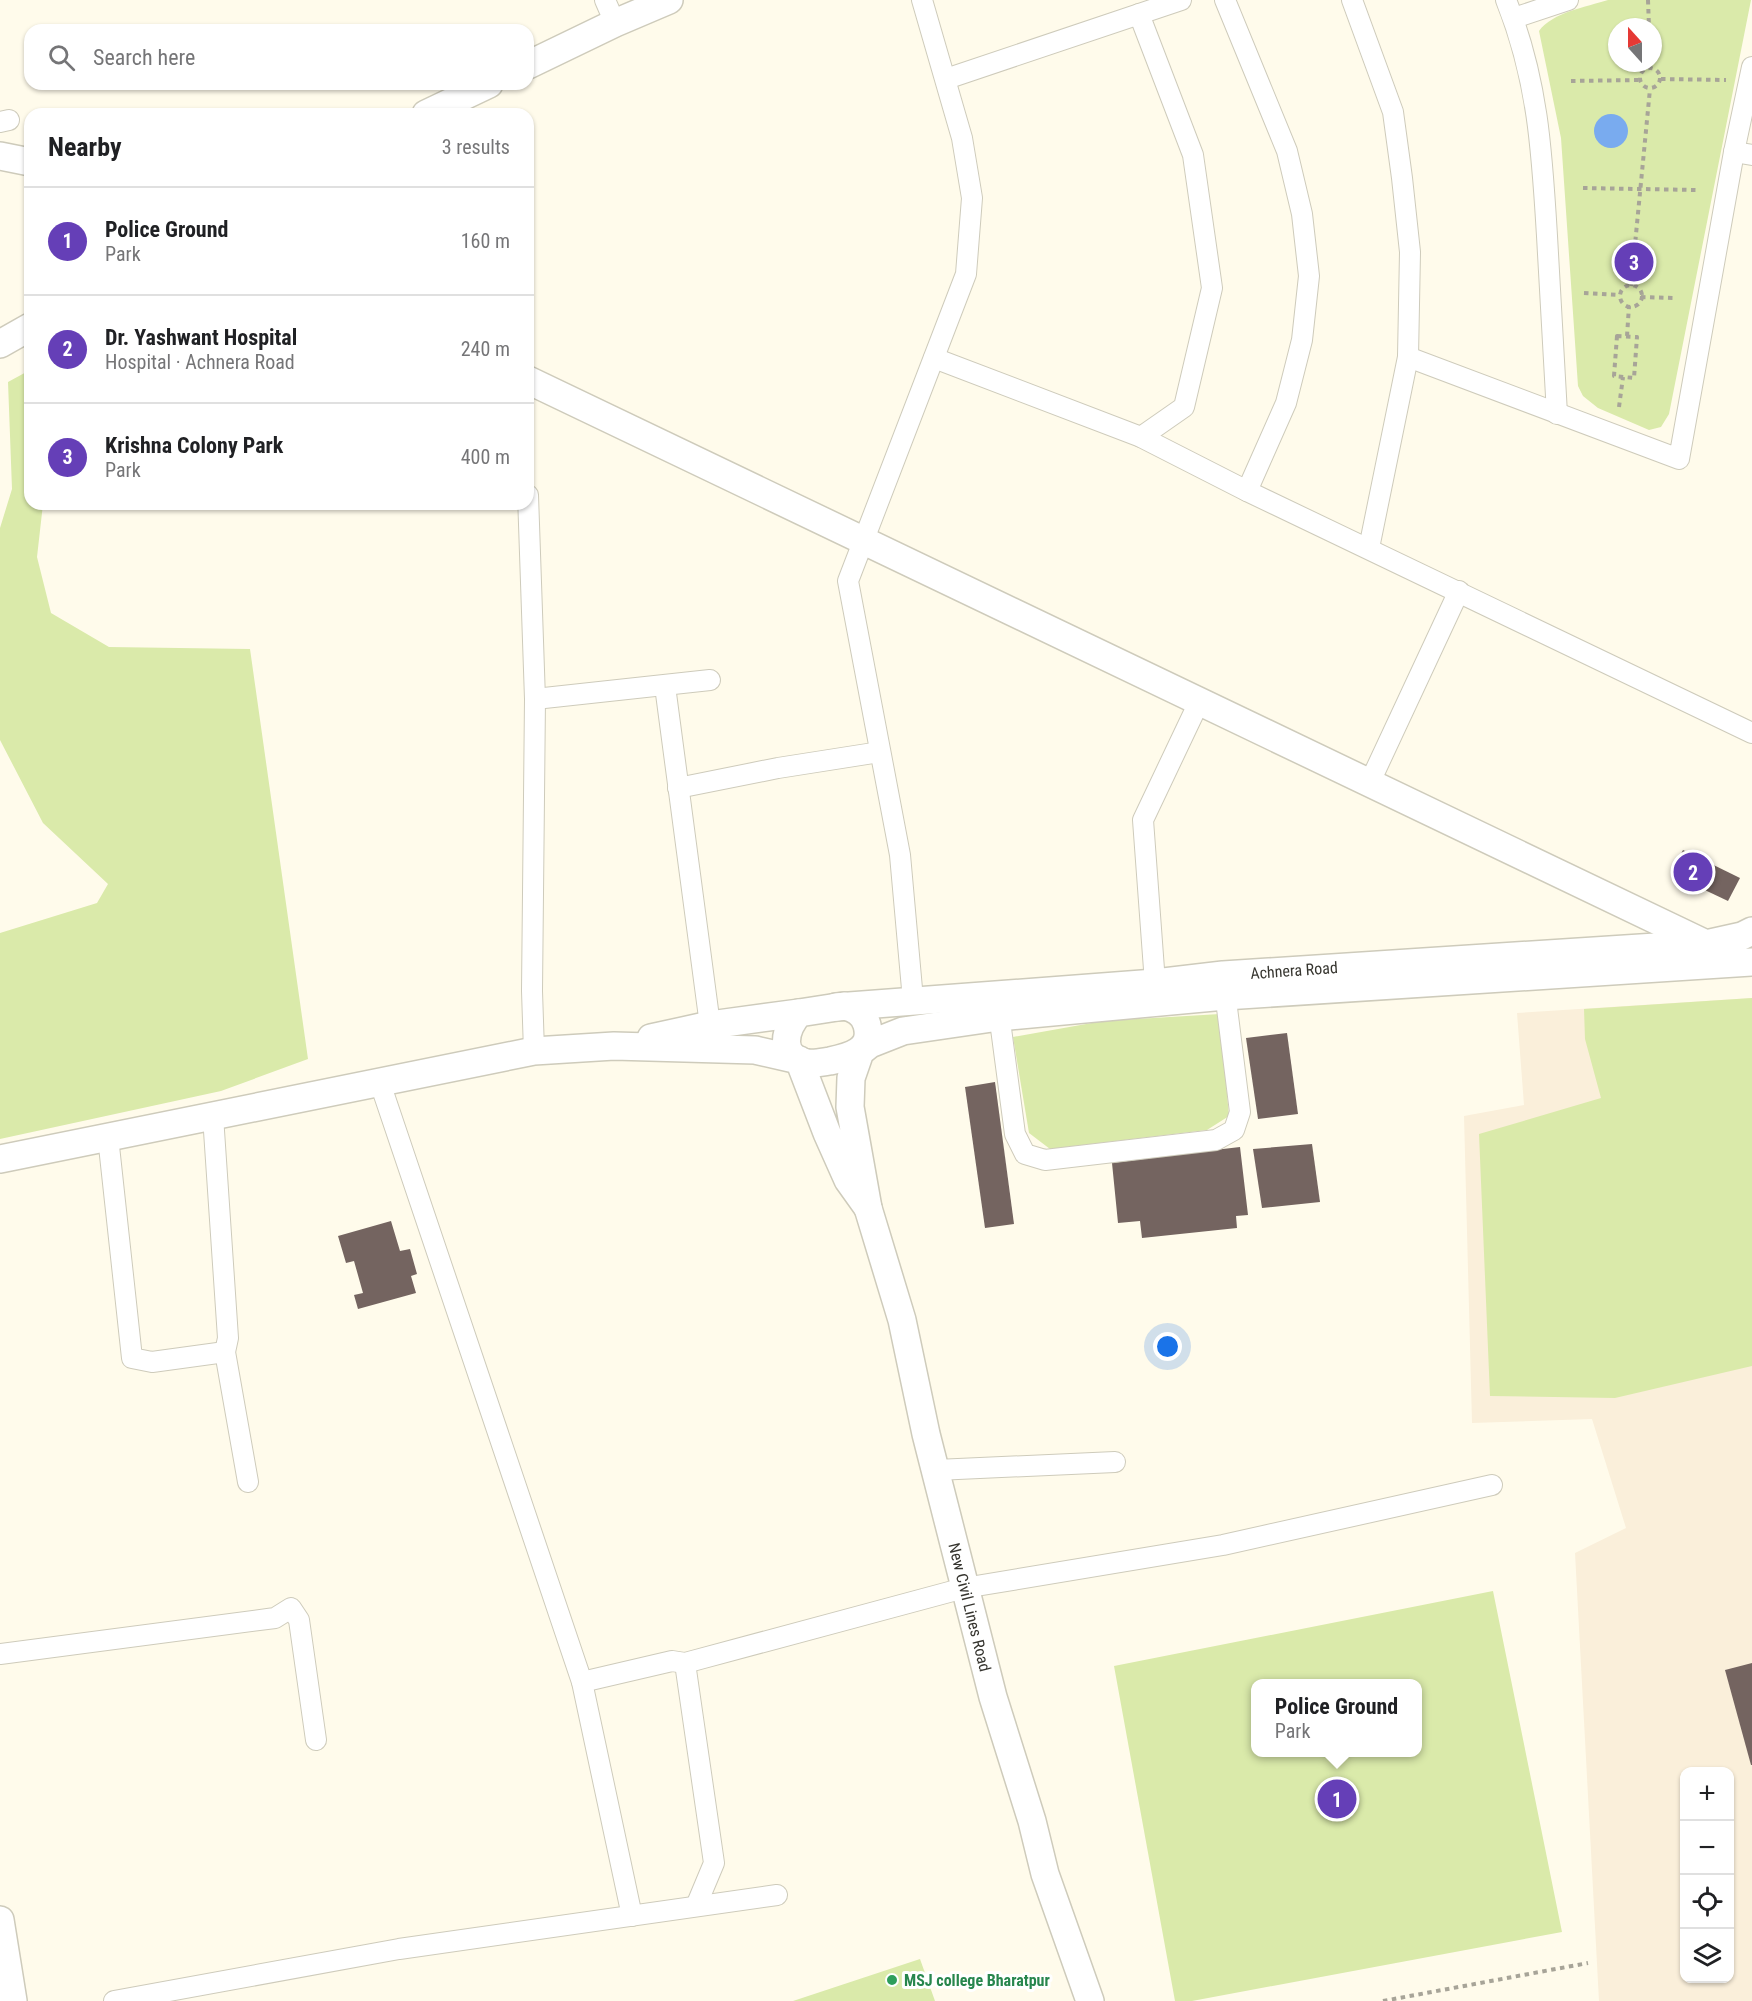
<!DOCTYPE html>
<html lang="en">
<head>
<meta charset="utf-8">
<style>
	body { margin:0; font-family:"Roboto Condensed",sans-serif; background:#f2f2f2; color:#202124 }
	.controls { position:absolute; right:18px; bottom:18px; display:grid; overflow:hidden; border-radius:12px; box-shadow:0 2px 4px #0004 }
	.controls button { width:54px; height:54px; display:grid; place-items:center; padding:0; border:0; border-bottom:2px solid #e0e0e0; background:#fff; color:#202124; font:30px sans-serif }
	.compass { position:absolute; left:1608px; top:18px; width:54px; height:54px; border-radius:50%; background:#fff; box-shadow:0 2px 4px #0004; rotate:339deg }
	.you { position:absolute; left:1168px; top:1347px; width:21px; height:21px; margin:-15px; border:4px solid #fff; border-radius:50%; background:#1a73e8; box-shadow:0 0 0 9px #1a73e833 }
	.badge { display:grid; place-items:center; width:39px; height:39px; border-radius:50%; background:#653fb7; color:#fff; font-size:20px; font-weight:700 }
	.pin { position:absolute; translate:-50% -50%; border:3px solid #fff; box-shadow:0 2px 6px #0006 }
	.popup { position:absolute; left:1251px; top:1679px; width:171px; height:78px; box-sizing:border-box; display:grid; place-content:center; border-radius:12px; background:#fff; filter:drop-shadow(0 2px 4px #0005); font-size:20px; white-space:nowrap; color:#757577 }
	.popup b { font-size:22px; color:#202124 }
	.popup::after { content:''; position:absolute; left:50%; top:100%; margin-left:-12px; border:12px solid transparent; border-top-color:#fff }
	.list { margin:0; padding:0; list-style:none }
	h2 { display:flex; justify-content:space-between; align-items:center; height:78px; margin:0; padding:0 24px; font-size:26px }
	h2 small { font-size:20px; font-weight:400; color:#757577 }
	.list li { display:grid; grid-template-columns:39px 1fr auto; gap:18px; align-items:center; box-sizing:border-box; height:108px; padding:0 24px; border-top:2px solid #e0e0e0 }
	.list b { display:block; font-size:22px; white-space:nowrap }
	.list p { margin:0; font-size:20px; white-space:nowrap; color:#757577 }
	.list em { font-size:20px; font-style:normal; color:#757577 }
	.icon { flex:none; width:33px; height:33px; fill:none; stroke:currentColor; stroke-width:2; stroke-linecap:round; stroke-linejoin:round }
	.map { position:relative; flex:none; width:1752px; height:2001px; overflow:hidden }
	.search { position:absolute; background:#fff; box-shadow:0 2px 4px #0004; left:24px; top:24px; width:510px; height:66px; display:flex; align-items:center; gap:15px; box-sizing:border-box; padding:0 21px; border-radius:18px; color:#757577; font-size:22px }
	.panel { position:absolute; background:#fff; box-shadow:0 2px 4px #0004; left:24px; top:108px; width:510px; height:402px; border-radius:18px }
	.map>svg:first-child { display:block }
</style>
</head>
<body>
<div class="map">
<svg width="1752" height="2001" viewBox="0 0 1752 2001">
	<rect width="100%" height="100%" fill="#fffbeb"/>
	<path fill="#faefda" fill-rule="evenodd" d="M1752,998V2001H1599L1575,1553L1626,1528L1592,1419L1472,1423L1464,1116L1524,1105L1517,1013ZM1684,1772H1730V1978H1684Z"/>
	<g fill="#daeaaa" fill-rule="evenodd">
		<path d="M1608,0H1751L1669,414L1661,427L1649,430L1598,408L1583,396L1578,386L1561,138L1539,31C1553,12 1586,7 1608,0ZM1617,27H1653V63H1617Z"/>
		<path d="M30,370V504H43L37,557L51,613L109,647L250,649L308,1059L221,1091L0,1139V933L97,903L108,884L43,823L0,740V528L12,489L8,382Z"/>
		<path d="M1752,998V1366L1615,1398L1490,1396L1479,1134L1601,1098L1585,1039L1584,1009Z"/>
		<path d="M1220,1014L1229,1116L1207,1130L1050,1149L1029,1133L1013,1037L1103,1021Z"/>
		<path d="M1493,1591L1562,1932L1192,2001H1175L1114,1666ZM1256,1684H1418V1752H1256Z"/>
		<path d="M920,1959L935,2001H793Z"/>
	</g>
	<circle fill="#79abef" cx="1611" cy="131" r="17"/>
	<g fill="#746460">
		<path d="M1683,850L1740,878L1728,901L1671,874Z"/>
		<path d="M1287,1033L1298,1114L1258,1119L1246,1038Z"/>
		<path d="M995,1082L1014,1224L985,1228L965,1087Z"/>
		<path d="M1186,1133L1189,1153L1240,1147L1248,1215L1236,1216L1237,1228L1142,1238L1140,1221L1118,1223L1112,1163L1160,1157L1158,1137Z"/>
		<path d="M1312,1144L1320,1202L1262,1208L1253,1149Z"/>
		<path d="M391,1221L400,1251L410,1249L417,1274L411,1276L416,1293L358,1309L354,1295L363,1293L354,1261L346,1263L338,1236Z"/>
		<path d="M1752,1663V1765H1751L1725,1670Z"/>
	</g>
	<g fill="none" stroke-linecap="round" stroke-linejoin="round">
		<g stroke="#cecbbb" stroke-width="22">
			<g id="street">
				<path d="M605,0L615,23"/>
				<path d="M1225,0L1287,151L1302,214L1309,276L1302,340L1286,403L1247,491"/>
				<path d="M1352,0L1393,112L1402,178L1410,252L1408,357L1369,548"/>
				<path d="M1506,0C1538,80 1542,152 1547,236C1550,295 1554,354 1557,414"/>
				<path d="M1139,14L1193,155L1212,288L1184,407L1141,437"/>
				<path d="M1514,18L1568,0"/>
				<path d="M946,79L1181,0"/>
				<path d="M0,122L9,120"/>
				<path d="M1734,152L1752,155"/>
				<path d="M1408,357L1679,459L1734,152L1752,67"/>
				<path d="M934,358L1141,437L1247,491L1752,733"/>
				<path d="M528,495L535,699L532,991L534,1051"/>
				<path d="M665,686L710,1025"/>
				<path d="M535,699L710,680"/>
				<path d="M1369,784L1459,591"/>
				<path d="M678,788L778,768L880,752"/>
				<path d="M1155,983L1143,820L1199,702"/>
				<path d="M913,1000L900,855L848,581L966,274L972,198L962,138L922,0"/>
				<path d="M998,1006L1015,1134L1025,1154L1045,1160L1216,1140L1234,1130L1240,1112L1224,984"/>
				<path d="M380,1083L582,1682L632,1916"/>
				<path d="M213,1116L228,1338L225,1352L248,1482"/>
				<path d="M108,1137L132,1358L152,1362L225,1352"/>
				<path d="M936,1470L1115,1462"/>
				<path d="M0,1654L275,1618L291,1608L299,1620L316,1740"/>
				<path d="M685,1663L714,1863L696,1906"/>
				<path d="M582,1682L672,1661L685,1663L964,1588L1223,1545L1492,1485"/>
				<path d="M114,2001L399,1949L777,1895"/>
			</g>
		</g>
		<g stroke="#cecbbb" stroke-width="30">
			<g id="secondary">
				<path d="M528,65L615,23L669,0"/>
				<path d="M426,114L489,84"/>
				<path d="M0,156L30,162"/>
				<path d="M0,344L30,327"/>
				<path d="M528,380L1706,944L1742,936L1752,931"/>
				<path d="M844,1006C855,1008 864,1014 867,1025C874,1051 849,1057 830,1061C823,1062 815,1064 807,1063C778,1057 784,1030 799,1013Z"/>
				<path d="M836,1007L1155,983L1223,975L1702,944"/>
				<path d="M651,1038L710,1025L799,1013"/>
				<path d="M0,1159L534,1051L614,1046L755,1050L799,1060L827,1133L848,1180L868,1208L850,1107L851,1078L860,1052L870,1044L903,1031L999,1017L1225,996L1752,962"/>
				<path d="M868,1208L902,1320L926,1434L993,1697L1032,1821L1045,1874L1090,2001"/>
				<path d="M0,1920L13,2001"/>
			</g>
		</g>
		<g stroke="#a7a498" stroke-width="4" stroke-dasharray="4.5 4.5" stroke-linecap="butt">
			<path d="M1648,0L1649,27"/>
			<circle cx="1650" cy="78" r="10"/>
			<path d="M1661,79L1726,80"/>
			<path d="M1571,81L1640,80"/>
			<path d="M1583,188L1696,190"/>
			<circle cx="1631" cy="296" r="11"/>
			<path d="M1631,286L1650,89"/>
			<path d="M1584,293L1620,295"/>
			<path d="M1641,297L1674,298"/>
			<path d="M1617,336L1637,337L1634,378L1614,376Z"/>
			<path d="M1627,336L1629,306"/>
			<path d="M1619,407L1623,377"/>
			<path d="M1383,2001L1588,1963"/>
		</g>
		<use href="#street" stroke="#fff" stroke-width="20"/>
		<use href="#secondary" stroke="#fff" stroke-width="27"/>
	</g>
	<circle fill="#2e9e5b" stroke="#fff" stroke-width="2" cx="892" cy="1980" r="6"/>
	<g text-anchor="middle" stroke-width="6" stroke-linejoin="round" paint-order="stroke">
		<g font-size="16" fill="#36352f" stroke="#fff">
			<text transform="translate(1294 970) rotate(-4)" y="6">Achnera Road</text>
			<text transform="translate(970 1607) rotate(76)" y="6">New Civil Lines Road</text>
		</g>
		<g font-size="16" font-weight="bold" fill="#27864d" stroke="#fff" text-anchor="start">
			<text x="904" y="1986">MSJ college Bharatpur</text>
		</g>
	</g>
</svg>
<div class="controls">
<button>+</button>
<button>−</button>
<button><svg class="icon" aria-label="locate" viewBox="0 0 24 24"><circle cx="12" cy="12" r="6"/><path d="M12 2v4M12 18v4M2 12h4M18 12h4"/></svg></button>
<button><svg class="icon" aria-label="layers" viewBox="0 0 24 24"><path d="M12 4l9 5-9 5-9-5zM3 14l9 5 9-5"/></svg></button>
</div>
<svg class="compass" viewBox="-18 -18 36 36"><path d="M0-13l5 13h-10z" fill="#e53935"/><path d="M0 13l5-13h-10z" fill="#757577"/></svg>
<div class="you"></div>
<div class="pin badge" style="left:1337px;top:1799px">1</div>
<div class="popup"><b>Police Ground</b>Park</div>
<div class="pin badge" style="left:1693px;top:872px">2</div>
<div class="pin badge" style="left:1634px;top:262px">3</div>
<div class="search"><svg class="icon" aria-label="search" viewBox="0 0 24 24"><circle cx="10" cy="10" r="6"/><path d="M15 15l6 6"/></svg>Search here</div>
<section class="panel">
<h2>Nearby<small>3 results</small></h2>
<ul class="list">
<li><span class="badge">1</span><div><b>Police Ground</b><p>Park</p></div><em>160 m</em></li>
<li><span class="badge">2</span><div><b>Dr. Yashwant Hospital</b><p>Hospital · Achnera Road</p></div><em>240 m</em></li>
<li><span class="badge">3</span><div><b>Krishna Colony Park</b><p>Park</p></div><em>400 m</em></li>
</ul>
</section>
</div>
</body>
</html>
